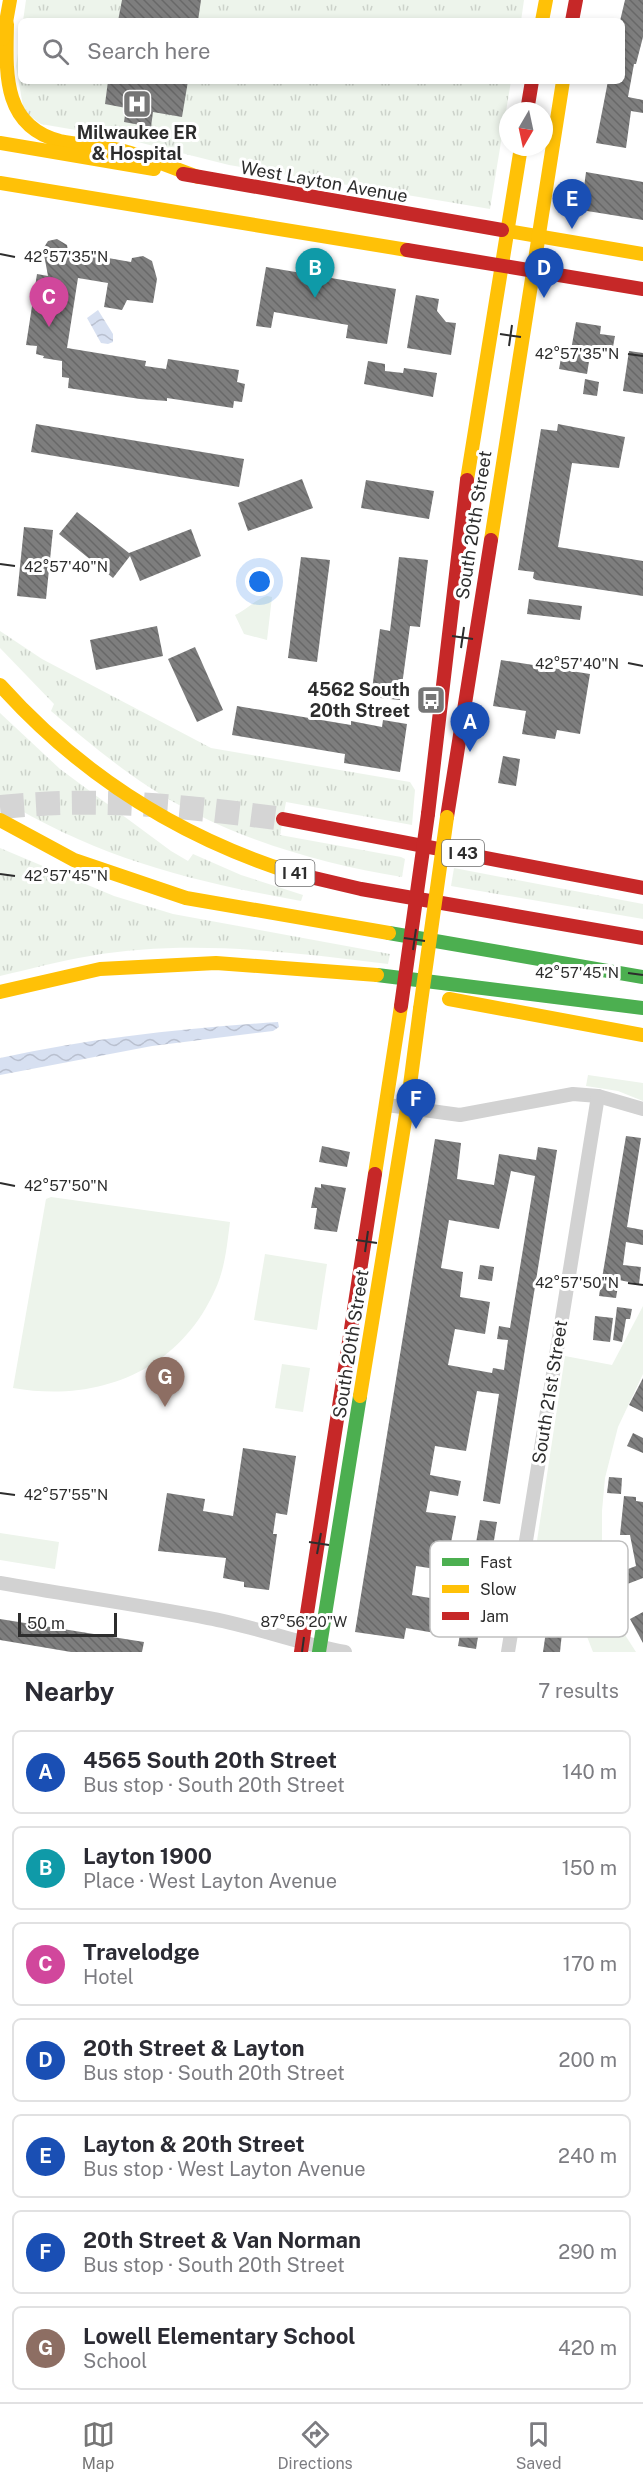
<!DOCTYPE html>
<html lang="en">
<head>
<meta charset="utf-8">
<style>
	body { margin:0; font-family:"Public Sans",sans-serif; background:#f7f7f7; color:#2b2b33 }
	.compass { position:absolute; left:499px; top:102px; width:54px; height:54px; border-radius:50%; background:#fff; box-shadow:0 3px 9px #0003; rotate:189deg }
	.scale { position:absolute; left:18px; bottom:15px; width:99px; box-sizing:border-box; padding-left:6px; border:3px solid #2d2d2d; border-top:0; font-size:16px; line-height:21px; white-space:nowrap; color:#2d2d2d; -webkit-text-stroke:4px #fff; paint-order:stroke }
	.you { position:absolute; left:260px; top:582px; width:21px; height:21px; margin:-15px; border:4px solid #fff; border-radius:50%; background:#1a73e8; box-shadow:0 0 0 9px #1a73e833 }
	.badge { display:grid; place-items:center; width:39px; height:39px; border-radius:50%; background:#767676; color:#fff; font-size:20px; font-weight:700 }
	.pin { position:absolute; translate:-50% -50px; filter:drop-shadow(0 2px 3px #0008) }
	.pin::after { content:''; position:absolute; top:32px; width:21px; height:18px; background:inherit; clip-path:polygon(0 0,100% 0,50% 100%) }
	.list { margin:0; padding:0; list-style:none }
	h2 { display:flex; justify-content:space-between; align-items:center; height:78px; margin:0; padding:0 24px; font-size:26px }
	h2 small { font-size:20px; font-weight:400; color:#7c7c81 }
	.list li { display:grid; grid-template-columns:39px 1fr auto; gap:18px; align-items:center; box-sizing:border-box; height:84px; margin:0 12px 12px; padding:0 12px; border:2px solid #e1e1e2; border-radius:9px }
	.list b { display:block; font-size:22px; white-space:nowrap }
	.list p { margin:0; font-size:20px; white-space:nowrap; color:#7c7c81 }
	.list em { font-size:20px; font-style:normal; color:#7c7c81 }
	.icon { flex:none; width:33px; height:33px; fill:none; stroke:currentColor; stroke-width:2; stroke-linecap:round; stroke-linejoin:round }
	.map { position:relative; flex:none; width:643px; height:1652px; overflow:hidden }
	.search { position:absolute; background:#fff; box-shadow:0 3px 9px #0003; left:18px; right:18px; top:18px; height:66px; display:flex; align-items:center; gap:15px; box-sizing:border-box; padding:0 21px; border-radius:9px; color:#7c7c81; font-size:22px }
	.sheet { height:750px; background:#fff }
	nav { display:flex; justify-content:space-around; align-items:center; box-sizing:border-box; height:84px; border-top:2px solid #e1e1e2; background:#fff; font-size:16px; color:#7c7c81 }
	nav a { display:grid; justify-items:center; gap:3px }
	nav .on { color:#767676 }
	.map>svg:first-child { display:block }
</style>
</head>
<body>
<div class="map">
<svg width="643" height="1652" viewBox="0 0 643 1652">
	<defs>
		<pattern id="grass-tufts" width="24" height="20" patternUnits="userSpaceOnUse" patternTransform="scale(1.5)"><rect width="24" height="20" fill="#edf4eb"/><path d="M3 7l-1-3M5 7V3M7 7l1-3M15 17l-1-3M17 17v-4M19 17l1-3" fill="none" stroke="#ccd2ca"/></pattern>
		<pattern id="water-waves" width="16" height="10" patternUnits="userSpaceOnUse" patternTransform="scale(1.5)"><rect width="16" height="10" fill="#d7e0f1"/><path d="M0 5q4-4 8 0t8 0" fill="none" stroke="#b9c0cf"/></pattern>
		<pattern id="building-back-hatch" width="6" height="6" patternUnits="userSpaceOnUse" patternTransform="scale(1.5)"><rect width="6" height="6" fill="#7e7e7e"/><path d="M-1 5l2 2M0 0l6 6M5-1l2 2" fill="none" stroke="#686868"/></pattern>
	</defs>
	<rect width="100%" height="100%" fill="#fff"/>
	<g fill="url(#grass-tufts)">
		<path d="M26,0H524L521,21H23Z"/>
		<path d="M21,35V81H511L490,209L229,165L122,138L41,124L24,112L16,66Z"/>
		<path d="M0,631L42,659L211,748L410,782L415,790L412,825L286,802L280,835L401,857L405,859L402,877C315,863 224,836 149,787C114,764 83,738 51,711L54,704L0,648Z"/>
		<path d="M0,713L60,769L171,851L188,861L193,854L241,875L303,895L301,901C190,881 97,858 0,798Z"/>
		<path d="M0,848L114,896L173,914L390,954L388,964C290,952 188,939 90,956C59,961 30,969 0,976Z"/>
		<path d="M454,868L643,904V919L451,886Z"/>
	</g>
	<g fill="#edf4eb">
		<path d="M267,596L272,597L267,640L244,634L235,615C248,609 254,600 267,596Z"/>
		<path d="M588,1075L643,1083V1101L618,1091L586,1086Z"/>
		<path d="M51,1197L230,1222C227,1245 225,1269 215,1290C179,1371 98,1403 13,1388L46,1199Z"/>
		<path d="M265,1254L327,1264L317,1330L254,1320Z"/>
		<path d="M643,1306V1374L618,1427L605,1478L602,1511V1564L618,1624L636,1652H593L586,1634L571,1560L535,1554L565,1356L612,1365Z"/>
		<path d="M282,1364L310,1368L303,1412L275,1408Z"/>
		<path d="M0,1533L59,1542L55,1569L0,1560Z"/>
	</g>
	<g fill="url(#water-waves)">
		<path d="M98,310L113,334V342L108,344L101,343L87,318Z"/>
		<path d="M278,1022L279,1027L273,1031L152,1046L0,1075V1058C91,1038 185,1028 278,1022Z"/>
	</g>
	<g fill="url(#building-back-hatch)" fill-rule="evenodd">
		<path d="M122,0H201L198,21H118Z"/>
		<path d="M625,0H643V37L636,64H634L628,97L643,100V113L631,111L626,148L596,143L608,81H622V21H620Z"/>
		<path d="M108,81H188L182,117L153,112L151,127L124,122L126,108L105,104Z"/>
		<path d="M586,172L643,182V220L581,210Z"/>
		<path d="M57,239L67,245L68,251L131,262L132,258L143,256L152,261L157,279L153,303L127,300L122,310L104,307L108,283L78,278L67,348L146,361L145,366L166,369L168,359L239,370L237,382L245,384L242,402L234,401L233,408L167,398V401L140,399L68,388L69,378L62,377V361L43,358L44,356L36,354L37,346L26,345L37,274L48,276L43,249L48,241Z"/>
		<path d="M266,267L396,289L387,344L346,338L348,325L274,312L271,328L256,326Z"/>
		<path d="M416,295L439,299L437,311L446,322L456,323L451,355L407,348Z"/>
		<path d="M576,322L601,326L600,334L615,336L612,352L591,349L587,374L559,369L563,348L571,350Z"/>
		<path d="M629,351L643,353V394L623,391Z"/>
		<path d="M368,361L385,364V371L403,373L404,368L437,373L433,397L364,384Z"/>
		<path d="M585,379L599,382L597,396L583,394Z"/>
		<path d="M36,424L244,459L239,487L31,452Z"/>
		<path d="M558,424L625,437L619,468L572,463L558,547L643,561V596L536,580L533,578L534,572L518,570L541,429L557,431Z"/>
		<path d="M302,479L313,508L248,531L238,503Z"/>
		<path d="M366,480L434,491L429,519L361,508Z"/>
		<path d="M77,512L129,553L191,529L201,556L140,581L130,556L113,578L59,534Z"/>
		<path d="M24,527L53,530L46,599L17,596Z"/>
		<path d="M301,557L330,560L317,662L288,658Z"/>
		<path d="M399,557L428,560L420,627L410,626L400,700L371,697L380,629L390,631Z"/>
		<path d="M529,599L582,606L580,620L527,614Z"/>
		<path d="M157,626L163,656L96,670L90,640Z"/>
		<path d="M195,647L223,710L197,722L168,659Z"/>
		<path d="M501,660L590,674L580,734L557,730L555,739L522,734L526,711L493,706Z"/>
		<path d="M237,706L351,725V721L382,727L383,720L407,724L400,772L344,763L345,754L232,735Z"/>
		<path d="M503,756L520,759L516,786L498,783Z"/>
		<path d="M626,1136L641,1138L627,1227L643,1230V1245L626,1242L623,1265L641,1267L639,1284L619,1280L616,1298L599,1296Z"/>
		<path d="M435,1139L461,1143L457,1179L494,1185L499,1154L536,1160L538,1147L557,1150L500,1504L483,1501L499,1394L477,1391L466,1451L435,1446L430,1475L461,1481L458,1496L430,1491L426,1512L456,1516L448,1559H444L442,1570L416,1566L412,1595L442,1600L435,1633L406,1628L404,1639L355,1632ZM511,1171L535,1176L510,1328L499,1326L497,1339L508,1340L504,1370L493,1368L492,1373L448,1365L455,1329L485,1334L490,1302L460,1297L463,1272L441,1268L449,1220L499,1229Z"/>
		<path d="M322,1146L350,1152L347,1167L319,1162Z"/>
		<path d="M321,1184L346,1188L337,1232L314,1229L317,1208H311L315,1187L321,1188Z"/>
		<path d="M480,1265L494,1267L492,1281L478,1279Z"/>
		<path d="M617,1307L632,1309L630,1319H626L622,1342L613,1340Z"/>
		<path d="M595,1316L613,1318L610,1342L593,1340Z"/>
		<path d="M643,1378V1412L629,1405Z"/>
		<path d="M633,1433L643,1438V1453L627,1446Z"/>
		<path d="M243,1448L296,1456L287,1515L276,1513L273,1534H277L269,1590L244,1587V1582L223,1578L226,1558L158,1551L167,1493L205,1499L203,1511L233,1516Z"/>
		<path d="M609,1477L622,1478L621,1494L607,1493Z"/>
		<path d="M624,1496L636,1497V1501L643,1502V1578L617,1588L612,1575L636,1566L630,1535H620Z"/>
		<path d="M480,1520L497,1522L476,1649L458,1646Z"/>
		<path d="M553,1583L567,1585L560,1652H543Z"/>
		<path d="M643,1612V1643L630,1619Z"/>
		<path d="M0,1619L144,1642L142,1652H71L0,1640Z"/>
	</g>
	<g fill="none" stroke-linecap="round" stroke-linejoin="round">
		<path stroke="#d5d5d5" stroke-width="24" stroke-dasharray="24 12" stroke-linecap="butt" d="M0,807C100,797 184,806 283,819"/>
		<g stroke="#d2d2d2" stroke-width="14">
			<path d="M387,1105L460,1115L573,1094L598,1096L643,1109"/>
			<path d="M0,1583C69,1595 139,1605 208,1618C254,1626 299,1644 345,1652"/>
			<path d="M508,1652L598,1096"/>
		</g>
		<g stroke="#4caf50" stroke-width="14">
			<path d="M389,933L643,977"/>
			<path d="M377,975L643,1008"/>
			<path d="M319,1652L360,1396"/>
		</g>
		<g stroke="#ffc107" stroke-width="14">
			<path d="M542,21L546,0"/>
			<path d="M7,24C6,73 2,126 60,141C80,145 100,146 120,150C146,156 172,168 198,177"/>
			<path d="M3,39L10,0"/>
			<path d="M0,143L154,169"/>
			<path d="M0,183L407,250"/>
			<path d="M502,230L643,254"/>
			<path d="M467,480L521,147"/>
			<path d="M491,540L563,81"/>
			<path d="M0,685C80,774 179,837 293,873"/>
			<path d="M0,820L74,860L186,898L389,933"/>
			<path d="M0,992L100,969L216,963L377,975"/>
			<path d="M449,999L643,1035"/>
			<path d="M375,1174L401,1006"/>
			<path d="M360,1396L407,1108L420,1009"/>
		</g>
		<g stroke="#c62828" stroke-width="14">
			<path d="M572,21L576,0"/>
			<path d="M527,111L532,81"/>
			<path d="M183,174L502,230"/>
			<path d="M407,250L643,289"/>
			<path d="M428,814L467,480"/>
			<path d="M447,817L491,540"/>
			<path d="M283,819L643,888"/>
			<path d="M293,873L361,889L643,938"/>
			<path d="M301,1652L375,1174"/>
		</g>
		<path stroke="#ffc107" stroke-width="14" d="M420,1009L447,817"/>
		<path stroke="#c62828" stroke-width="14" d="M401,1006L428,814"/>
	</g>
	<path fill="none" stroke="#2d2d2d" stroke-width="2" d="M0,254L15,257M500,334L521,337M509,346L512,325M628,354L643,356M0,564L15,566M452,636L473,639M461,648L464,627M628,663L643,666M0,874L15,876M404,938L425,941M413,950L416,929M628,973L643,975M0,1183L15,1186M356,1240L377,1243M365,1252L368,1231M628,1283L643,1285M0,1493L15,1495M309,1542L329,1545M317,1554L321,1533M302,1652L304,1637"/>
	<defs>
		<g id="hospital-square" transform="scale(1.5)"><rect x="-9" y="-9" width="18" height="18" rx="4" fill="#767676" stroke="#fff"/><path d="M-5-5h3v3.5h4V-5h3V5h-3V1.5h-4V5h-3Z" fill="#fff"/></g>
		<g id="bus-square" transform="scale(1.5)"><rect x="-9" y="-9" width="18" height="18" rx="4" fill="#767676" stroke="#fff"/><path d="M-5-6H5V4H4V6H2V4H-2V6H-4V4H-5ZM-3.5-4V0h7V-4ZM-3.5 1.2v1.5H-2V1.2ZM2 1.2v1.5H3.5V1.2Z" fill="#fff"/></g>
	</defs>
	<g fill-rule="evenodd">
		<use href="#hospital-square" x="137" y="104"/>
		<use href="#bus-square" x="431" y="700"/>
	</g>
	<g text-anchor="middle" stroke-width="6" stroke-linejoin="round" paint-order="stroke">
		<g fill="#fff" stroke="#6c6c6c" stroke-width="1.5">
			<rect x="442" y="840" width="42" height="26" rx="4.5"/>
			<rect x="275.5" y="860" width="39" height="26" rx="4.5"/>
		</g>
		<g font-size="16" font-weight="bold" fill="#2d2d2d">
			<text x="463" y="859">I 43</text>
			<text x="295" y="879">I 41</text>
		</g>
		<g font-size="18" font-weight="bold" fill="#2d2d2d" stroke="#fff">
			<text x="137" y="139">Milwaukee ER<tspan x="137" dy="21">&amp; Hospital</tspan></text>
			<text x="410" y="696" text-anchor="end">4562 South<tspan x="410" dy="21">20th Street</tspan></text>
		</g>
		<g font-size="18" fill="#2d2d2d" stroke="#fff">
			<text transform="translate(324 182) rotate(10)" y="6">West Layton Avenue</text>
			<text transform="translate(474 525) rotate(-81)" y="6">South 20th Street</text>
			<text transform="translate(351 1344) rotate(-81)" y="6">South 20th Street</text>
			<text transform="translate(550 1392) rotate(-81)" y="6">South 21st Street</text>
		</g>
	</g>
	<rect x="430" y="1541" width="198" height="96" rx="9" fill="#fff" stroke="#c0c0c0" stroke-width="1.5"/>
	<rect x="442" y="1558" width="27" height="8" fill="#4caf50"/>
	<rect x="442" y="1585" width="27" height="8" fill="#ffc107"/>
	<rect x="442" y="1612" width="27" height="8" fill="#c62828"/>
	<g font-size="16" fill="#2d2d2d">
		<text x="480" y="1568">Fast</text>
		<text x="480" y="1595">Slow</text>
		<text x="480" y="1622">Jam</text>
	</g>
	<g font-size="15" text-anchor="middle" fill="#2d2d2d" stroke="#fff" stroke-width="6" stroke-linejoin="round" paint-order="stroke">
		<text x="66" y="262">42°57'35"N</text>
		<text x="577" y="359">42°57'35"N</text>
		<text x="66" y="572">42°57'40"N</text>
		<text x="577" y="669">42°57'40"N</text>
		<text x="66" y="881">42°57'45"N</text>
		<text x="577" y="978">42°57'45"N</text>
		<text x="66" y="1191">42°57'50"N</text>
		<text x="577" y="1288">42°57'50"N</text>
		<text x="66" y="1500">42°57'55"N</text>
		<text x="304" y="1627">87°56'20"W</text>
	</g>
</svg>
<svg class="compass" viewBox="-18 -18 36 36"><path d="M0-13l5 13h-10z" fill="#e53935"/><path d="M0 13l5-13h-10z" fill="#7c7c81"/></svg>
<div class="scale">50 m</div>
<div class="you"></div>
<div class="pin badge" style="left:470px;top:752px;background:#1a4fb4">A</div>
<div class="pin badge" style="left:315px;top:298px;background:#0f9aa8">B</div>
<div class="pin badge" style="left:49px;top:327px;background:#d1479c">C</div>
<div class="pin badge" style="left:544px;top:298px;background:#1a4fb4">D</div>
<div class="pin badge" style="left:572px;top:229px;background:#1a4fb4">E</div>
<div class="pin badge" style="left:416px;top:1129px;background:#1a4fb4">F</div>
<div class="pin badge" style="left:165px;top:1407px;background:#8d6e63">G</div>
<div class="search"><svg class="icon" aria-label="search" viewBox="0 0 24 24"><circle cx="10" cy="10" r="6"/><path d="M15 15l6 6"/></svg>Search here</div>
</div>
<section class="sheet">
<h2>Nearby<small>7 results</small></h2>
<ul class="list">
<li><span class="badge" style="background:#1a4fb4">A</span><div><b>4565 South 20th Street</b><p>Bus stop · South 20th Street</p></div><em>140 m</em></li>
<li><span class="badge" style="background:#0f9aa8">B</span><div><b>Layton 1900</b><p>Place · West Layton Avenue</p></div><em>150 m</em></li>
<li><span class="badge" style="background:#d1479c">C</span><div><b>Travelodge</b><p>Hotel</p></div><em>170 m</em></li>
<li><span class="badge" style="background:#1a4fb4">D</span><div><b>20th Street &amp; Layton</b><p>Bus stop · South 20th Street</p></div><em>200 m</em></li>
<li><span class="badge" style="background:#1a4fb4">E</span><div><b>Layton &amp; 20th Street</b><p>Bus stop · West Layton Avenue</p></div><em>240 m</em></li>
<li><span class="badge" style="background:#1a4fb4">F</span><div><b>20th Street &amp; Van Norman</b><p>Bus stop · South 20th Street</p></div><em>290 m</em></li>
<li><span class="badge" style="background:#8d6e63">G</span><div><b>Lowell Elementary School</b><p>School</p></div><em>420 m</em></li>
</ul>
</section>
<nav>
<a class="on"><svg class="icon" aria-label="map" viewBox="0 0 24 24"><path d="M3 6l6-2 6 2 6-2v14l-6 2-6-2-6 2zM9 4v14M15 6v14"/></svg>Map</a>
<a><svg class="icon" aria-label="directions" viewBox="0 0 24 24"><path d="M12 3l9 9-9 9-9-9zM9 14v-3h6M13 9l2 2-2 2"/></svg>Directions</a>
<a><svg class="icon" aria-label="saved" viewBox="0 0 24 24"><path d="M7 4h10v16l-5-4-5 4z"/></svg>Saved</a>
</nav>
</body>
</html>
